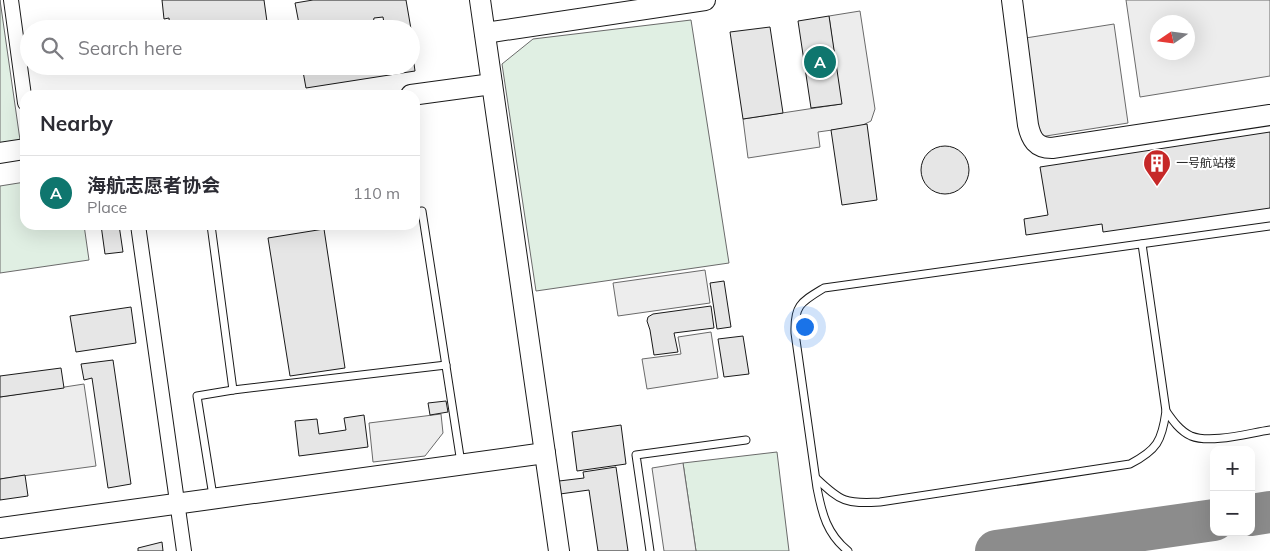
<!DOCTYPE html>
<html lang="en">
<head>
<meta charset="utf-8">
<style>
	body { margin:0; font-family:Mulish,"Noto Sans SC",sans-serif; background:#f7f7f7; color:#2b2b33 }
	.controls { position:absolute; right:15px; bottom:15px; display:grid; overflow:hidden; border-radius:10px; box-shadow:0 5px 20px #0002 }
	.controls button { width:45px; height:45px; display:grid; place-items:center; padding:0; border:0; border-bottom:1px solid #e1e1e2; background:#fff; color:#2b2b33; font:25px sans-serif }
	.compass { position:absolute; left:1150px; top:15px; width:45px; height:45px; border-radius:50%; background:#fff; box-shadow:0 5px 20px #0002; rotate:257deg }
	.you { position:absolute; left:804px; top:326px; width:18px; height:18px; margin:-12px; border:4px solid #fff; border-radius:50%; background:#1a73e8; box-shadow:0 0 0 8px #1a73e833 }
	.badge { display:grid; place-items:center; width:32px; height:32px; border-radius:50%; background:#0f766e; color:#fff; font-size:16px; font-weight:700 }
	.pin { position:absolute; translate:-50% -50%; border:2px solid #fff; box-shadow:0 1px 5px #0006 }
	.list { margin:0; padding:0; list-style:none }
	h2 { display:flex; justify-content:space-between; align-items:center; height:65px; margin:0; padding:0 20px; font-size:21px }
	h2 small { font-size:16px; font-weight:400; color:#7c7c81 }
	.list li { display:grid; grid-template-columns:32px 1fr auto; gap:15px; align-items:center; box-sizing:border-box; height:75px; padding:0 20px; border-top:1px solid #e1e1e2 }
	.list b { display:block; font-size:19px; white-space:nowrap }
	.list p { margin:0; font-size:16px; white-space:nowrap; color:#7c7c81 }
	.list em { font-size:16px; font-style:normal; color:#7c7c81 }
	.icon { flex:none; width:28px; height:28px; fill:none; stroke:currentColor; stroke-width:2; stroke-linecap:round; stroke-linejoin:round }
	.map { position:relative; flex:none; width:1270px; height:551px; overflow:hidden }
	.search { position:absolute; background:#fff; box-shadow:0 5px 20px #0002; left:20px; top:20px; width:400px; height:55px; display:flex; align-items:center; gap:12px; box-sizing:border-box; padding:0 18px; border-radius:28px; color:#7c7c81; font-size:19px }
	.panel { position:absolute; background:#fff; box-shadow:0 5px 20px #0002; left:20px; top:90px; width:400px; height:140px; border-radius:15px }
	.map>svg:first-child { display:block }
</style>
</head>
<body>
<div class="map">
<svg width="1270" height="551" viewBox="0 0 1270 551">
	<rect width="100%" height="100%" fill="#fff"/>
	<g fill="#e0efe3" stroke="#6a6a6a">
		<path d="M0,0L20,140L0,143Z"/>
		<path d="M691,20L729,263L536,291L502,64L533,39Z"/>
		<path d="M25,182V225H84L89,260L0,273V186Z"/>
		<path d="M777,452L789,551H696L683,463Z"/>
	</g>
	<g fill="#ededed" stroke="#6a6a6a" fill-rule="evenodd">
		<path d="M1126,0H1270V76L1140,97ZM1158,22H1188V52H1158Z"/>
		<path d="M860,11L875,109L871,121L861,126L818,132L820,147L748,158L743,119L841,104L829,16Z"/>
		<path d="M1114,24L1128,123L1027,139L1013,40Z"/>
		<path d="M705,270L710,303L618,316L613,283Z"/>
		<path d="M711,332L718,378L647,389L642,359L681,354L678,337Z"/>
		<path d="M84,384L96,466L0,479V397Z"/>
		<path d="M441,414L443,433L425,456L373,462L369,423Z"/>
		<path d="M683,463L696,551H664L652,468Z"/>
	</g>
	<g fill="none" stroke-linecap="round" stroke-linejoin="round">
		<g stroke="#8c8c8c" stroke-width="42">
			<path d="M1251,515L1270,512"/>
			<path d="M996,551L1214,520"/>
		</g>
	</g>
	<g fill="#e6e6e6" stroke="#1a1a1a">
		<path d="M162,0H264L268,29H170L169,18L164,19Z"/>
		<path d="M313,0H406L411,29H385L383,17L374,18L372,29H331L329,22L320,24L321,29H300L295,3Z"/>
		<path d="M829,16L842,104L811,108L798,21Z"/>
		<path d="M770,27L783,113L743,119L730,32Z"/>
		<path d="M412,49L415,71L306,88L302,66H411Z"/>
		<path d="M867,124L877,200L842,205L831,130Z"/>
		<path d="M1270,132V208L1103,232L1102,224L1026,235L1024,219L1048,215L1040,167Z"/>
		<circle cx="945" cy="170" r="24"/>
		<path d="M101,225H119L123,252L105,254Z"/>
		<path d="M324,229L345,368L290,376L268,238Z"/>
		<path d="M724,281L731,327L717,329L710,283Z"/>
		<path d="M711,306L714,328L674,333L678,352L654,355L650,330L647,321L648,317L653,314Z"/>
		<path d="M131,307L136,343L76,352L70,316Z"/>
		<path d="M743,336L749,374L724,377L718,339Z"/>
		<path d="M113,360L131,484L108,488L92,378L84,380L81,364Z"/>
		<path d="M61,368L64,388L0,397V376Z"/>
		<path d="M446,401L448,412L430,415L428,403Z"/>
		<path d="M364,415L368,447L299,456L295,421L317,419L319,434L346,430L344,418Z"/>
		<path d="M621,425L626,464L577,471L572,432Z"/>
		<path d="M616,467L628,551H598L589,490L560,494L559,481L584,478L583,472Z"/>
		<path d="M25,475L28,496L0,500V479Z"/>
		<path d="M162,542L163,551H138V548Z"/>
	</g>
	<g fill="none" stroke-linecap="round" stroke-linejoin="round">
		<g stroke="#1a1a1a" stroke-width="9">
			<g id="lane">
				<path d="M415,212L422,211L461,463"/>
				<path d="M211,225L233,390L446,365"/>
				<path d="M1166,411C1173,421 1180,431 1191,436C1211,444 1249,433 1270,430"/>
				<path d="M816,478C841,502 846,504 880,502L1130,464C1157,450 1162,441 1166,411L1142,244"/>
				<path d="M213,496L197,396L233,390"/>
				<path d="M650,551L636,455L746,440"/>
				<path d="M848,551C827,534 822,514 817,488L795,333C794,305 801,302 824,288L1270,226"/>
			</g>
		</g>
		<g stroke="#1a1a1a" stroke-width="16">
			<g id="street">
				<path d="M11,0L25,103"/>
				<path d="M138,225L184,551"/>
			</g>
		</g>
		<g stroke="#1a1a1a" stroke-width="22">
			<g id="secondary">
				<path d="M480,0L559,551"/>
				<path d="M1012,0L1028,125C1031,139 1036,148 1052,148L1270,115"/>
				<path d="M485,33L705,0"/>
				<path d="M411,95L492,84"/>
				<path d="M0,153L25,149"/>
				<path d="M0,528L545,453"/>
			</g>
		</g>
		<use href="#lane" stroke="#fff" stroke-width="7"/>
		<use href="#street" stroke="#fff" stroke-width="14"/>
		<use href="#secondary" stroke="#fff" stroke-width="20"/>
	</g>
	<defs>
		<g id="building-pin" transform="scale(1.4375)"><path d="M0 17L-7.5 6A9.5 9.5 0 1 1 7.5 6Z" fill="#c62828" stroke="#fff"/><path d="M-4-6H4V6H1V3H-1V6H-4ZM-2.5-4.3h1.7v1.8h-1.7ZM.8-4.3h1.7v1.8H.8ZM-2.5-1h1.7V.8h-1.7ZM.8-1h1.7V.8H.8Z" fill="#fff"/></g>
	</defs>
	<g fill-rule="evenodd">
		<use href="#building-pin" x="1157" y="163"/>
	</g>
	<g text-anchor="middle" stroke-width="4" stroke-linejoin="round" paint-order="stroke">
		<g font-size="12" fill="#1a1a1a" stroke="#fff" text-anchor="start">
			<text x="1176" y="167">一号航站楼</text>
		</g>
	</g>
</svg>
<div class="controls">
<button>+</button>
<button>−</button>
</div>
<svg class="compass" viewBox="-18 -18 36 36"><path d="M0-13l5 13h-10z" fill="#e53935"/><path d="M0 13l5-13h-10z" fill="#7c7c81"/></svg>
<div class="you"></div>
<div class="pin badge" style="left:820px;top:62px">A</div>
<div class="search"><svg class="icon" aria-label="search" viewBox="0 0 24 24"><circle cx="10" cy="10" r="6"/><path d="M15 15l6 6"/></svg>Search here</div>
<section class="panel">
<h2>Nearby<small></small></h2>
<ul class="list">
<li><span class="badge">A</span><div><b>海航志愿者协会</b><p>Place</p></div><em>110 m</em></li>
</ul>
</section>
</div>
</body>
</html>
